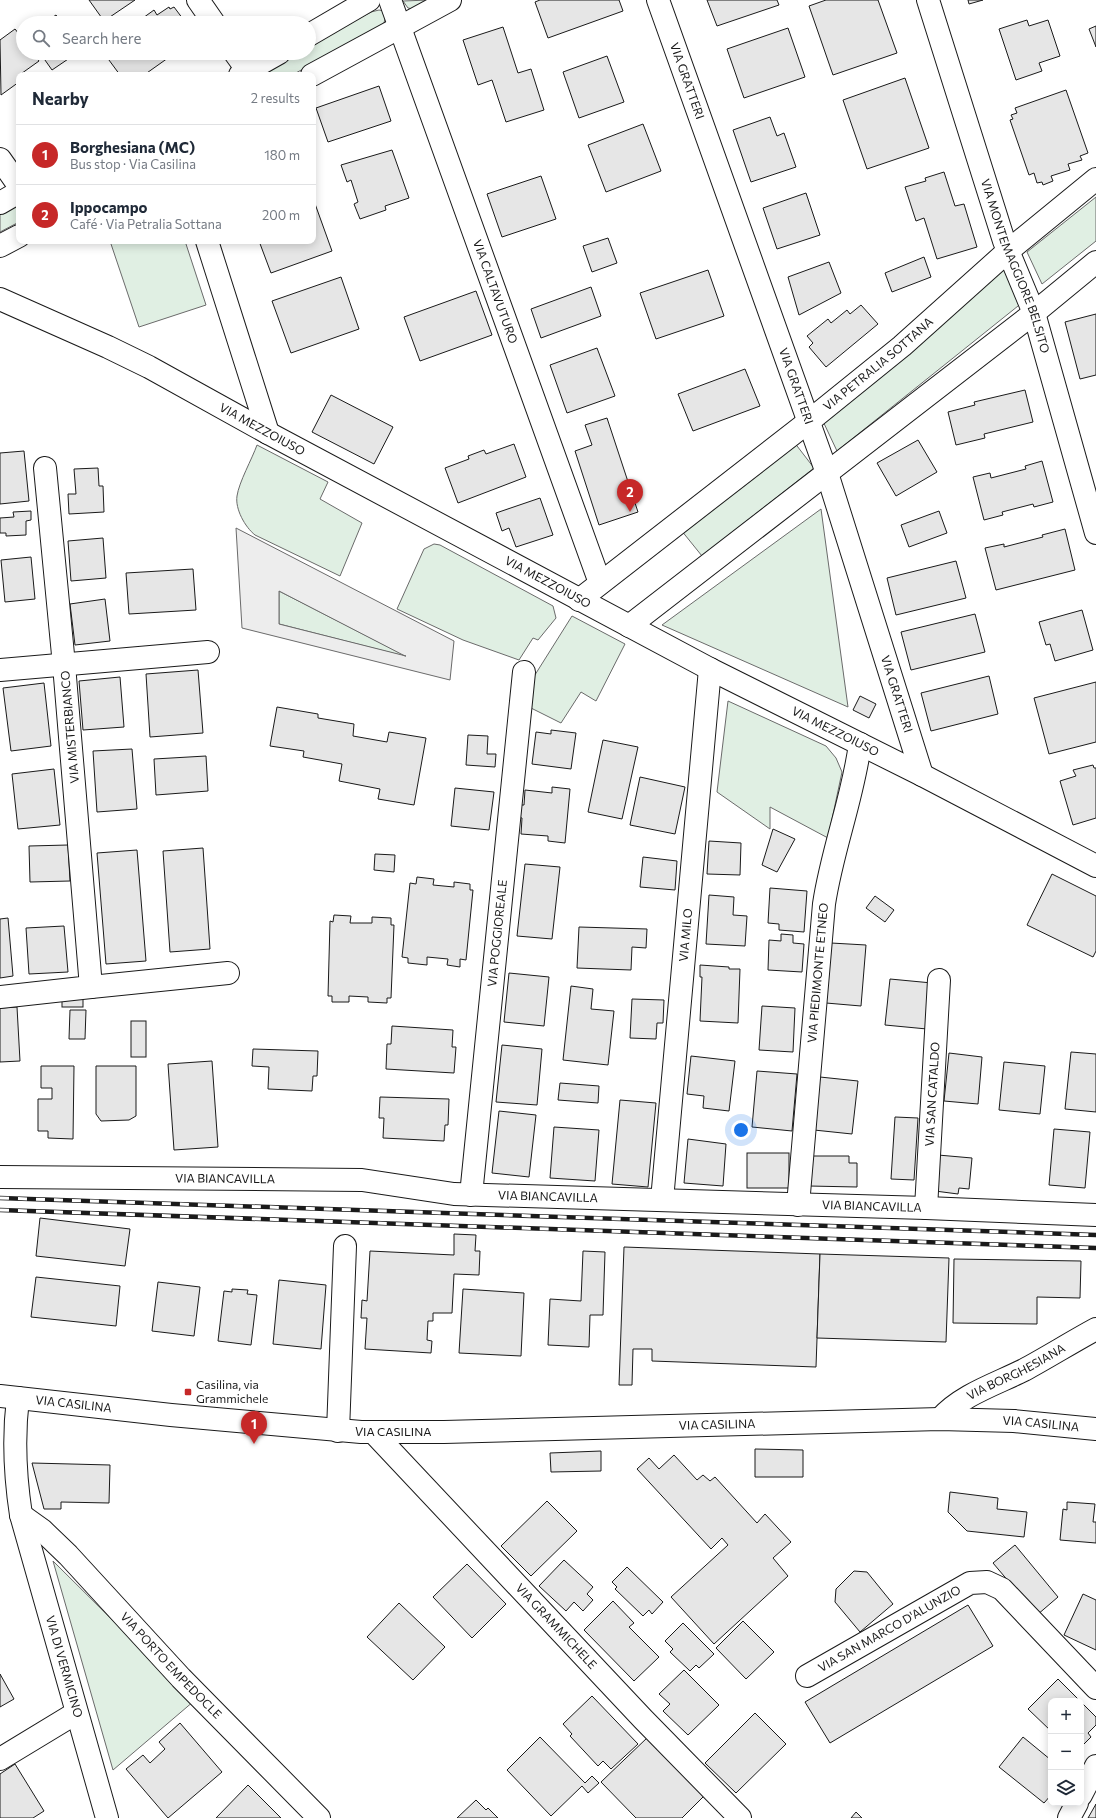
<!DOCTYPE html>
<html lang="en">
<head>
<meta charset="utf-8">
<style>
	body { margin:0; font-family:Commissioner,sans-serif; background:#f2f2f3; color:#1f2937 }
	.controls { position:absolute; right:12px; bottom:12px; display:grid; overflow:hidden; border-radius:8px; box-shadow:0 2px 10px #0003 }
	.controls button { width:36px; height:36px; display:grid; place-items:center; padding:0; border:0; border-bottom:1px solid #e0e1e3; background:#fff; color:#1f2937; font:20px sans-serif }
	.you { position:absolute; left:741px; top:1130px; width:14px; height:14px; margin:-10px; border:3px solid #fff; border-radius:50%; background:#1a73e8; box-shadow:0 0 0 6px #1a73e833 }
	.badge { display:grid; place-items:center; width:26px; height:26px; border-radius:50%; background:#c62828; color:#fff; font-size:13px; font-weight:700 }
	.pin { position:absolute; translate:-50% -33px; filter:drop-shadow(0 1px 2px #0008) }
	.pin::after { content:''; position:absolute; top:21px; width:14px; height:12px; background:inherit; clip-path:polygon(0 0,100% 0,50% 100%) }
	.list { margin:0; padding:0; list-style:none }
	h2 { display:flex; justify-content:space-between; align-items:center; height:52px; margin:0; padding:0 16px; font-size:17px }
	h2 small { font-size:13px; font-weight:400; color:#747a83 }
	.list li { display:grid; grid-template-columns:26px 1fr auto; gap:12px; align-items:center; box-sizing:border-box; height:60px; padding:0 16px; border-top:1px solid #e0e1e3 }
	.list b { display:block; font-size:15px; white-space:nowrap }
	.list p { margin:0; font-size:13px; white-space:nowrap; color:#747a83 }
	.list em { font-size:13px; font-style:normal; color:#747a83 }
	.icon { flex:none; width:22px; height:22px; fill:none; stroke:currentColor; stroke-width:2; stroke-linecap:round; stroke-linejoin:round }
	.map { position:relative; flex:none; width:1096px; height:1818px; overflow:hidden }
	.search { position:absolute; background:#fff; box-shadow:0 2px 10px #0003; left:16px; top:16px; width:300px; height:44px; display:flex; align-items:center; gap:10px; box-sizing:border-box; padding:0 14px; border-radius:22px; color:#747a83; font-size:15px }
	.panel { position:absolute; background:#fff; box-shadow:0 2px 10px #0003; left:16px; top:72px; width:300px; height:172px; border-radius:8px }
	.map>svg:first-child { display:block }
</style>
</head>
<body>
<div class="map">
<svg width="1096" height="1818" viewBox="0 0 1096 1818">
	<rect width="100%" height="100%" fill="#fff"/>
	<g fill="#e0efe3" stroke="#6a6a6a">
		<path d="M429,0L413,9L408,8L403,1Z"/>
		<path d="M379,10L384,11L386,16L383,26L292,75H254L295,53H309V45L371,12Z"/>
		<path d="M1096,197V241L1042,284L1027,252Z"/>
		<path d="M19,201V222L0,232V211Z"/>
		<path d="M110,241H185L206,305L139,327Z"/>
		<path d="M1006,263L1023,302L837,451L821,417Z"/>
		<path d="M794,442L814,468L702,556L681,530Z"/>
		<path d="M257,445L328,482L320,499L362,523L340,576L255,535C245,527 235,509 237,496C239,482 252,459 257,445Z"/>
		<path d="M821,509L848,707L662,625Z"/>
		<path d="M434,544L440,545L553,606L556,618L538,640L533,638L519,660L463,640L397,609L424,549Z"/>
		<path d="M279,591L408,657L279,624Z"/>
		<path d="M572,616L625,644L596,701L581,692L561,723L529,707L533,678Z"/>
		<path d="M728,701L826,746L836,758L842,772L828,838L770,807V829L717,792Z"/>
		<path d="M53,1561L194,1701L113,1770Z"/>
	</g>
	<path fill="#ededed" stroke="#6a6a6a" fill-rule="evenodd" d="M236,528L454,641L450,680L242,628ZM279,591L405,656H406L279,624Z"/>
	<g fill="#e6e6e6" stroke="#1a1a1a">
		<path d="M89,0H135L104,21Z"/>
		<path d="M540,0H619L623,11L548,38L535,2Z"/>
		<path d="M707,0H777L779,5L717,26Z"/>
		<path d="M826,0H878L897,53L833,75L809,6Z"/>
		<path d="M968,0H983L969,4Z"/>
		<path d="M169,7L170,9L174,7L186,23H136L154,10L157,15Z"/>
		<path d="M56,15L62,23H44Z"/>
		<path d="M1027,20L1029,26L1048,20L1060,56L1039,63L1042,71L1016,80L999,29Z"/>
		<path d="M1096,26V47L1089,29Z"/>
		<path d="M503,27L518,73L531,69L544,110L506,122L492,80L478,85L463,40Z"/>
		<path d="M788,28L805,77L744,98L727,49Z"/>
		<path d="M15,29L23,39V53H33L39,61L18,76L19,82L1,95L0,40Z"/>
		<path d="M40,53H77L52,70Z"/>
		<path d="M109,53H175L144,75H120L106,56Z"/>
		<path d="M607,56L624,102L579,118L563,72Z"/>
		<path d="M905,78L929,148L867,169L843,100Z"/>
		<path d="M379,86L391,121L328,142L316,108Z"/>
		<path d="M1066,90L1088,153L1080,156L1082,160L1068,164L1070,170L1051,176L1053,181L1043,185L1042,182L1037,183L1034,173L1029,175L1010,120L1013,119L1011,115L1017,113L1015,108Z"/>
		<path d="M770,117L777,136L784,133L796,167L751,182L733,130Z"/>
		<path d="M643,124L661,171L606,192L588,145Z"/>
		<path d="M392,150L409,198L385,206L386,210L360,219L354,204L358,202L351,180L347,182L341,165Z"/>
		<path d="M944,172L955,206L964,204L977,247L937,259L924,218L916,221L905,187L926,181L925,178Z"/>
		<path d="M541,176L556,219L502,237L487,194Z"/>
		<path d="M806,193L820,235L777,249L763,208Z"/>
		<path d="M314,201L332,251L271,273L259,241H313Z"/>
		<path d="M608,238L617,263L592,272L583,246Z"/>
		<path d="M924,257L931,277L892,292L885,273Z"/>
		<path d="M829,262L841,293L799,315L788,277Z"/>
		<path d="M708,270L724,316L656,339L640,293Z"/>
		<path d="M341,277L359,329L291,353L272,301Z"/>
		<path d="M591,287L601,316L541,338L531,309Z"/>
		<path d="M476,291L492,335L420,361L404,317Z"/>
		<path d="M861,305L878,324L826,367L809,347L813,343L807,336L828,319L831,323L847,310L850,314Z"/>
		<path d="M1096,314V375L1080,379L1065,322Z"/>
		<path d="M597,348L615,396L567,413L550,365Z"/>
		<path d="M745,369L760,406L693,431L678,394Z"/>
		<path d="M1025,390L1033,422L984,434L985,438L956,445L948,412L975,405L974,402Z"/>
		<path d="M331,395L393,427L374,464L312,432Z"/>
		<path d="M607,418L638,512L599,525L575,451L592,445L585,425Z"/>
		<path d="M918,440L937,472L896,496L877,463Z"/>
		<path d="M514,444L526,477L458,503L445,468L469,459L468,456L484,450L486,454Z"/>
		<path d="M24,451L29,501L0,504V453Z"/>
		<path d="M1042,461L1053,502L1034,507L1033,504L1002,512L1003,515L984,520L973,477L990,473L991,478L1026,469L1025,466Z"/>
		<path d="M98,468L99,486H103L104,512L69,514L68,494H76L74,469Z"/>
		<path d="M540,498L553,535L516,547L509,528L502,531L496,513Z"/>
		<path d="M31,511V520L26,521V535L6,536V533H0V518L14,517L13,512Z"/>
		<path d="M939,511L947,533L909,547L901,525Z"/>
		<path d="M1065,529L1075,570L996,590L985,548L1004,544V547L1043,537L1042,535Z"/>
		<path d="M103,538L106,578L71,581L68,541Z"/>
		<path d="M31,557L35,599L5,602L1,560Z"/>
		<path d="M956,561L966,598L896,615L887,578Z"/>
		<path d="M193,569L196,610L129,614L126,573Z"/>
		<path d="M105,599L110,641L75,645L70,604Z"/>
		<path d="M1082,610L1093,650L1055,661L1050,644L1046,645L1039,622Z"/>
		<path d="M975,614L985,652L911,670L901,632Z"/>
		<path d="M198,670L203,733L150,737L146,674Z"/>
		<path d="M989,676L998,714L931,731L921,693Z"/>
		<path d="M120,677L124,727L83,730L79,681Z"/>
		<path d="M1096,682V742L1049,754L1034,698Z"/>
		<path d="M44,683L51,746L11,751L3,688Z"/>
		<path d="M860,696L876,704L869,718L853,710Z"/>
		<path d="M277,707L318,714V718L354,724L353,736L387,742L389,732L426,738L414,805L378,799L380,789L339,781L342,764L303,757L304,751L270,746Z"/>
		<path d="M551,730L576,733L571,769L532,764L536,732L551,734Z"/>
		<path d="M468,735L488,736L487,754H496L495,767L466,765Z"/>
		<path d="M603,740L638,747L622,819L588,812Z"/>
		<path d="M132,749L137,809L97,812L93,751Z"/>
		<path d="M206,756L208,791L156,795L154,759Z"/>
		<path d="M1093,765L1094,768H1096V818L1073,825L1060,781L1076,776L1073,770Z"/>
		<path d="M54,769L60,825L18,829L12,774Z"/>
		<path d="M640,777L685,787L675,834L630,825Z"/>
		<path d="M552,787L570,789L565,843L548,841V836L521,834L522,818L518,817L519,805H524L525,790L552,793Z"/>
		<path d="M455,788L494,792L489,830L451,826Z"/>
		<path d="M773,829L795,839L777,872L762,865Z"/>
		<path d="M709,841L741,843L740,875L707,874Z"/>
		<path d="M68,845L70,881L30,882L29,846Z"/>
		<path d="M203,848L210,949L170,952L163,851Z"/>
		<path d="M137,850L146,961L106,964L97,853Z"/>
		<path d="M375,854L395,855L394,872L374,870Z"/>
		<path d="M643,857L677,861L675,890L640,887Z"/>
		<path d="M525,864L560,867L552,939L517,936Z"/>
		<path d="M1052,874L1096,896V951L1093,957L1027,925Z"/>
		<path d="M417,877L434,879L433,885L454,887V882L470,884V890H473L466,960L460,959V967L447,965L448,959L427,957V965L408,963V958L402,957L410,883L416,884Z"/>
		<path d="M770,888L807,891L804,932L779,930V924L768,923Z"/>
		<path d="M709,895L734,897L733,915L747,916L745,946L706,944Z"/>
		<path d="M875,896L894,910L885,922L866,908Z"/>
		<path d="M334,915L351,916L350,923H372V917L391,918V925H394L391,998H387V1003L368,1002V997L349,996V1002H332V996H328L330,921L333,922Z"/>
		<path d="M8,918L13,976L0,978V919Z"/>
		<path d="M64,926L68,972L29,974L26,928Z"/>
		<path d="M579,927L647,929L646,948L632,947L631,970L577,968Z"/>
		<path d="M781,934L793,935V943L804,944L802,972L768,970L769,940L781,941Z"/>
		<path d="M831,943L866,945L861,1006L826,1003Z"/>
		<path d="M700,965L729,967V969H740L738,1023L700,1021L702,977H700Z"/>
		<path d="M509,973L549,977L544,1026L504,1022Z"/>
		<path d="M890,979L932,983L927,1029L885,1025Z"/>
		<path d="M571,986L593,989L591,1009L614,1011L608,1065L563,1060Z"/>
		<rect x="62" y="995" width="21" height="12"/>
		<path d="M632,999L664,1000L663,1023H657L656,1039L630,1038Z"/>
		<path d="M762,1006L795,1008L793,1052L759,1050Z"/>
		<path d="M17,1007L20,1061L0,1062V1008Z"/>
		<path d="M70,1010H86L85,1039H69Z"/>
		<rect x="131" y="1021" width="15" height="36"/>
		<path d="M392,1026L453,1030L452,1047H456L454,1073L386,1069L387,1044H391Z"/>
		<path d="M502,1045L542,1049L537,1105L496,1102Z"/>
		<path d="M253,1049L318,1051L317,1076H313L312,1091L268,1089L269,1067L252,1066Z"/>
		<path d="M1071,1052L1096,1054V1112L1065,1109Z"/>
		<path d="M949,1053L982,1057L978,1104L944,1101Z"/>
		<path d="M691,1056L735,1061L729,1111L703,1108L704,1096L687,1094Z"/>
		<path d="M212,1061L218,1147L174,1150L168,1064Z"/>
		<path d="M1004,1062L1045,1066L1040,1114L999,1110Z"/>
		<path d="M41,1066H74L73,1139L48,1138V1131H38V1099H52V1088H41Z"/>
		<path d="M96,1066H136V1116L129,1120L101,1121L96,1114Z"/>
		<path d="M757,1071L797,1074L792,1131L752,1127Z"/>
		<path d="M820,1077L858,1081L852,1134L814,1130Z"/>
		<path d="M560,1083L599,1086L598,1103L558,1100Z"/>
		<path d="M380,1097L449,1099L448,1125H445L444,1141L383,1138L384,1118H379Z"/>
		<path d="M620,1100L656,1103L648,1187L612,1184Z"/>
		<path d="M499,1111L536,1115L529,1177L492,1173Z"/>
		<path d="M895,1117L918,1118L914,1180L891,1179Z"/>
		<path d="M554,1127L599,1130L595,1181L550,1178Z"/>
		<path d="M1054,1129L1090,1132L1085,1188L1049,1185Z"/>
		<path d="M688,1139L726,1144L723,1186L684,1183Z"/>
		<rect x="747" y="1153" width="42" height="35"/>
		<path d="M938,1155L972,1158L969,1189L959,1188L958,1194L935,1191Z"/>
		<path d="M810,1156H849V1163H857V1187L809,1186Z"/>
		<path d="M40,1218L130,1229L125,1266L36,1256Z"/>
		<path d="M454,1234L476,1235L475,1251H480L479,1275L454,1274L452,1313H433V1321H428L427,1340L432,1341L431,1353L365,1349L367,1318H361L362,1300L367,1301L370,1251L454,1255Z"/>
		<path d="M624,1247L820,1254L816,1367L652,1361V1349H633L632,1385H619Z"/>
		<path d="M583,1251L605,1252L603,1315H590L589,1347L548,1345L550,1299L581,1301Z"/>
		<path d="M820,1254L949,1258L946,1342L817,1338Z"/>
		<path d="M954,1259L1081,1261L1080,1298L1037,1297V1324L953,1323Z"/>
		<path d="M36,1277L120,1286L116,1326L31,1317Z"/>
		<path d="M279,1280L326,1285L321,1349L273,1344Z"/>
		<path d="M158,1282L200,1287L194,1336L152,1331Z"/>
		<path d="M232,1289L248,1290L247,1294L257,1295L251,1345L218,1341L224,1291L232,1292Z"/>
		<path d="M463,1289L524,1293L521,1356L459,1353Z"/>
		<path d="M755,1449L803,1450V1477H755Z"/>
		<path d="M601,1451V1471L551,1472L550,1453Z"/>
		<path d="M674,1455L697,1480L703,1475L710,1481L715,1477L757,1523L765,1514L791,1542L773,1558L788,1576L714,1644L671,1597L728,1545L722,1538L711,1549L637,1469L649,1458L659,1469Z"/>
		<path d="M32,1463L110,1465L109,1503L61,1502V1509H44Z"/>
		<path d="M950,1492L998,1498L997,1509L1027,1512L1024,1537L967,1531L948,1512Z"/>
		<path d="M547,1501L577,1531L531,1576L501,1546Z"/>
		<path d="M1067,1502L1095,1504L1093,1522H1096V1543L1060,1540L1063,1509L1067,1510Z"/>
		<path d="M1015,1545L1058,1597L1037,1615L993,1563Z"/>
		<path d="M564,1560L593,1587L587,1594L593,1600L583,1611L574,1602L566,1611L539,1586Z"/>
		<path d="M467,1564L506,1604L472,1638L433,1597Z"/>
		<path d="M627,1567L663,1602L652,1614L649,1610L643,1616L615,1589L617,1587L612,1582Z"/>
		<path d="M854,1571L867,1572L893,1604L860,1632L835,1602L836,1589Z"/>
		<path d="M1083,1594L1096,1600V1650L1064,1635Z"/>
		<path d="M613,1601L634,1623L629,1627L659,1657L634,1681L584,1630Z"/>
		<path d="M399,1603L445,1647L413,1680L367,1637Z"/>
		<path d="M968,1605L993,1646L830,1743L805,1702Z"/>
		<path d="M743,1621L774,1652L746,1679L716,1648Z"/>
		<path d="M683,1623L714,1654L699,1668L696,1665L690,1671L670,1652L673,1649L665,1641Z"/>
		<path d="M684,1670L719,1705L688,1735L663,1711L670,1704L659,1694Z"/>
		<path d="M0,1674L14,1699L0,1707Z"/>
		<path d="M1058,1679L1080,1701H1051V1731L1028,1709Z"/>
		<path d="M592,1696L638,1744L611,1769L603,1761L598,1766L570,1736L572,1734L563,1724Z"/>
		<path d="M1081,1702L1096,1717V1725L1088,1733L1091,1737L1081,1747Z"/>
		<path d="M755,1713L786,1744L736,1793L705,1763Z"/>
		<path d="M180,1723L222,1772L168,1818L126,1769L143,1755L150,1763L165,1749L159,1742Z"/>
		<path d="M540,1737L585,1783L592,1776L599,1783L588,1793L582,1786L551,1816L507,1770Z"/>
		<path d="M648,1737L705,1795L682,1818H636L601,1782Z"/>
		<path d="M1023,1737L1051,1760V1795L1044,1803L999,1767Z"/>
		<path d="M15,1764L44,1811L33,1818H0V1774Z"/>
		<path d="M248,1785L281,1818H216Z"/>
		<path d="M476,1800L486,1810L488,1808L498,1818H457Z"/>
		<path d="M1096,1804V1818H1088Z"/>
		<path d="M856,1812L862,1818H851Z"/>
	</g>
	<g fill="none" stroke-linecap="round" stroke-linejoin="round">
		<g stroke="#1a1a1a" stroke-width="24">
			<g id="minor">
				<path d="M198,0L214,23"/>
				<path id="s1" d="M390,0L600,583"/>
				<path id="s2" d="M658,0L827,473L922,775"/>
				<path id="s3" d="M928,0L1004,241L1034,313L1096,533"/>
				<path d="M309,35L369,0"/>
				<path d="M235,53L248,71"/>
				<path d="M240,75L279,53"/>
				<path d="M312,75L450,0"/>
				<path d="M0,159L19,186"/>
				<path d="M0,203L19,192"/>
				<path d="M207,241L268,433"/>
				<path d="M0,246L19,236"/>
				<path id="s4" d="M0,299L108,347L149,367L268,433L710,669L922,775L1096,866"/>
				<path id="s5" d="M579,600L808,422L902,346L1008,251L1096,179"/>
				<path d="M629,626L1034,313L1096,262"/>
				<path d="M0,670L208,652"/>
				<path d="M91,987L228,973"/>
				<path d="M0,997L91,987L64,665L45,468"/>
				<path id="s6" d="M0,1177L362,1180L454,1194L926,1208L1096,1215"/>
				<path id="s7" d="M471,1195L524,672"/>
				<path id="s8" d="M662,1200L710,669"/>
				<path id="s9" d="M798,1205L824,904C832,850 853,798 860,744"/>
				<path id="s10" d="M926,1208L939,980"/>
				<path id="s11" d="M940,1419C961,1395 996,1384 1024,1370C1048,1357 1072,1342 1096,1329"/>
				<path d="M338,1431L345,1246"/>
				<path id="s12" d="M373,1432L643,1719L740,1818"/>
				<path id="s13" d="M21,1515L42,1530L68,1555L181,1678L319,1818"/>
				<path id="s14" d="M807,1676L970,1583L987,1582L1002,1589L1096,1688"/>
				<path d="M0,1759L76,1713"/>
				<path d="M1081,1795L1096,1766"/>
				<path d="M1069,1818L1077,1803"/>
			</g>
		</g>
		<g stroke="#1a1a1a" stroke-width="24">
			<g id="major">
				<path id="s15" d="M0,1396L171,1415L361,1432H444L940,1419L1014,1421L1096,1429"/>
				<path id="s16" d="M18,1398C13,1438 15,1476 21,1515L107,1818"/>
			</g>
		</g>
		<use href="#minor" stroke="#fff" stroke-width="22"/>
		<use href="#major" stroke="#fff" stroke-width="22"/>
		<g stroke="#1a1a1a" stroke-width="4.5">
			<g id="rail">
				<path d="M0,1198L1096,1235"/>
				<path d="M0,1210L1096,1248"/>
			</g>
		</g>
		<use href="#rail" stroke="#fff" stroke-width="3" stroke-dasharray="9" stroke-linecap="butt"/>
	</g>
	<rect fill="#c62828" stroke="#fff" stroke-width="1.5" x="184" y="1388" width="8" height="8" rx="2"/>
	<g text-anchor="middle" stroke-width="3" stroke-linejoin="round" paint-order="stroke">
		<g font-size="12" fill="#1a1a1a" stroke="#fff">
			<text dy="4" stroke="none"><textPath href="#s2" startOffset="86">VIA GRATTERI</textPath></text>
			<text dy="4" stroke="none"><textPath href="#s3" startOffset="280">VIA MONTEMAGGIORE BELSITO</textPath></text>
			<text dy="4" stroke="none"><textPath href="#s1" startOffset="310">VIA CALTAVUTURO</textPath></text>
			<text dy="4" stroke="none"><textPath href="#s5" startOffset="381">VIA PETRALIA SOTTANA</textPath></text>
			<text dy="4" stroke="none"><textPath href="#s2" startOffset="410">VIA GRATTERI</textPath></text>
			<text dy="4" stroke="none"><textPath href="#s4" startOffset="293">VIA MEZZOIUSO</textPath></text>
			<text dy="4" stroke="none"><textPath href="#s4" startOffset="617">VIA MEZZOIUSO</textPath></text>
			<text dy="4" stroke="none"><textPath href="#s2" startOffset="734">VIA GRATTERI</textPath></text>
			<text transform="translate(70 727) rotate(-95)" y="4">VIA MISTERBIANCO</text>
			<text dy="4" stroke="none"><textPath href="#s4" startOffset="941">VIA MEZZOIUSO</textPath></text>
			<text dy="4" stroke="none"><textPath href="#s7" startOffset="263">VIA POGGIOREALE</textPath></text>
			<text dy="4" stroke="none"><textPath href="#s8" startOffset="266">VIA MILO</textPath></text>
			<text dy="4" stroke="none"><textPath href="#s9" startOffset="233">VIA PIEDIMONTE ETNEO</textPath></text>
			<text dy="4" stroke="none"><textPath href="#s10" startOffset="114">VIA SAN CATALDO</textPath></text>
			<text dy="4" stroke="none"><textPath href="#s6" startOffset="225">VIA BIANCAVILLA</textPath></text>
			<text dy="4" stroke="none"><textPath href="#s6" startOffset="549">VIA BIANCAVILLA</textPath></text>
			<text dy="4" stroke="none"><textPath href="#s6" startOffset="873">VIA BIANCAVILLA</textPath></text>
			<text dy="4" stroke="none"><textPath href="#s11" startOffset="90">VIA BORGHESIANA</textPath></text>
			<text dy="4" stroke="none"><textPath href="#s15" startOffset="74">VIA CASILINA</textPath></text>
			<text dy="4" stroke="none"><textPath href="#s15" startOffset="1043">VIA CASILINA</textPath></text>
			<text dy="4" stroke="none"><textPath href="#s15" startOffset="719">VIA CASILINA</textPath></text>
			<text dy="4" stroke="none"><textPath href="#s15" startOffset="395">VIA CASILINA</textPath></text>
			<text dy="4" stroke="none"><textPath href="#s12" startOffset="267">VIA GRAMMICHELE</textPath></text>
			<text dy="4" stroke="none"><textPath href="#s14" startOffset="95">VIA SAN MARCO D'ALUNZIO</textPath></text>
			<text dy="4" stroke="none"><textPath href="#s13" startOffset="213">VIA PORTO EMPEDOCLE</textPath></text>
			<text dy="4" stroke="none"><textPath href="#s16" startOffset="275">VIA DI VERMICINO</textPath></text>
		</g>
		<g font-size="12" fill="#1a1a1a" stroke="#fff" text-anchor="start">
			<text x="196" y="1389">Casilina, via<tspan x="196" dy="14">Grammichele</tspan></text>
		</g>
	</g>
</svg>
<div class="controls">
<button>+</button>
<button>−</button>
<button><svg class="icon" aria-label="layers" viewBox="0 0 24 24"><path d="M12 4l9 5-9 5-9-5zM3 14l9 5 9-5"/></svg></button>
</div>
<div class="you"></div>
<div class="pin badge" style="left:254px;top:1444px">1</div>
<div class="pin badge" style="left:630px;top:512px">2</div>
<div class="search"><svg class="icon" aria-label="search" viewBox="0 0 24 24"><circle cx="10" cy="10" r="6"/><path d="M15 15l6 6"/></svg>Search here</div>
<section class="panel">
<h2>Nearby<small>2 results</small></h2>
<ul class="list">
<li><span class="badge">1</span><div><b>Borghesiana (MC)</b><p>Bus stop · Via Casilina</p></div><em>180 m</em></li>
<li><span class="badge">2</span><div><b>Ippocampo</b><p>Café · Via Petralia Sottana</p></div><em>200 m</em></li>
</ul>
</section>
</div>
</body>
</html>
